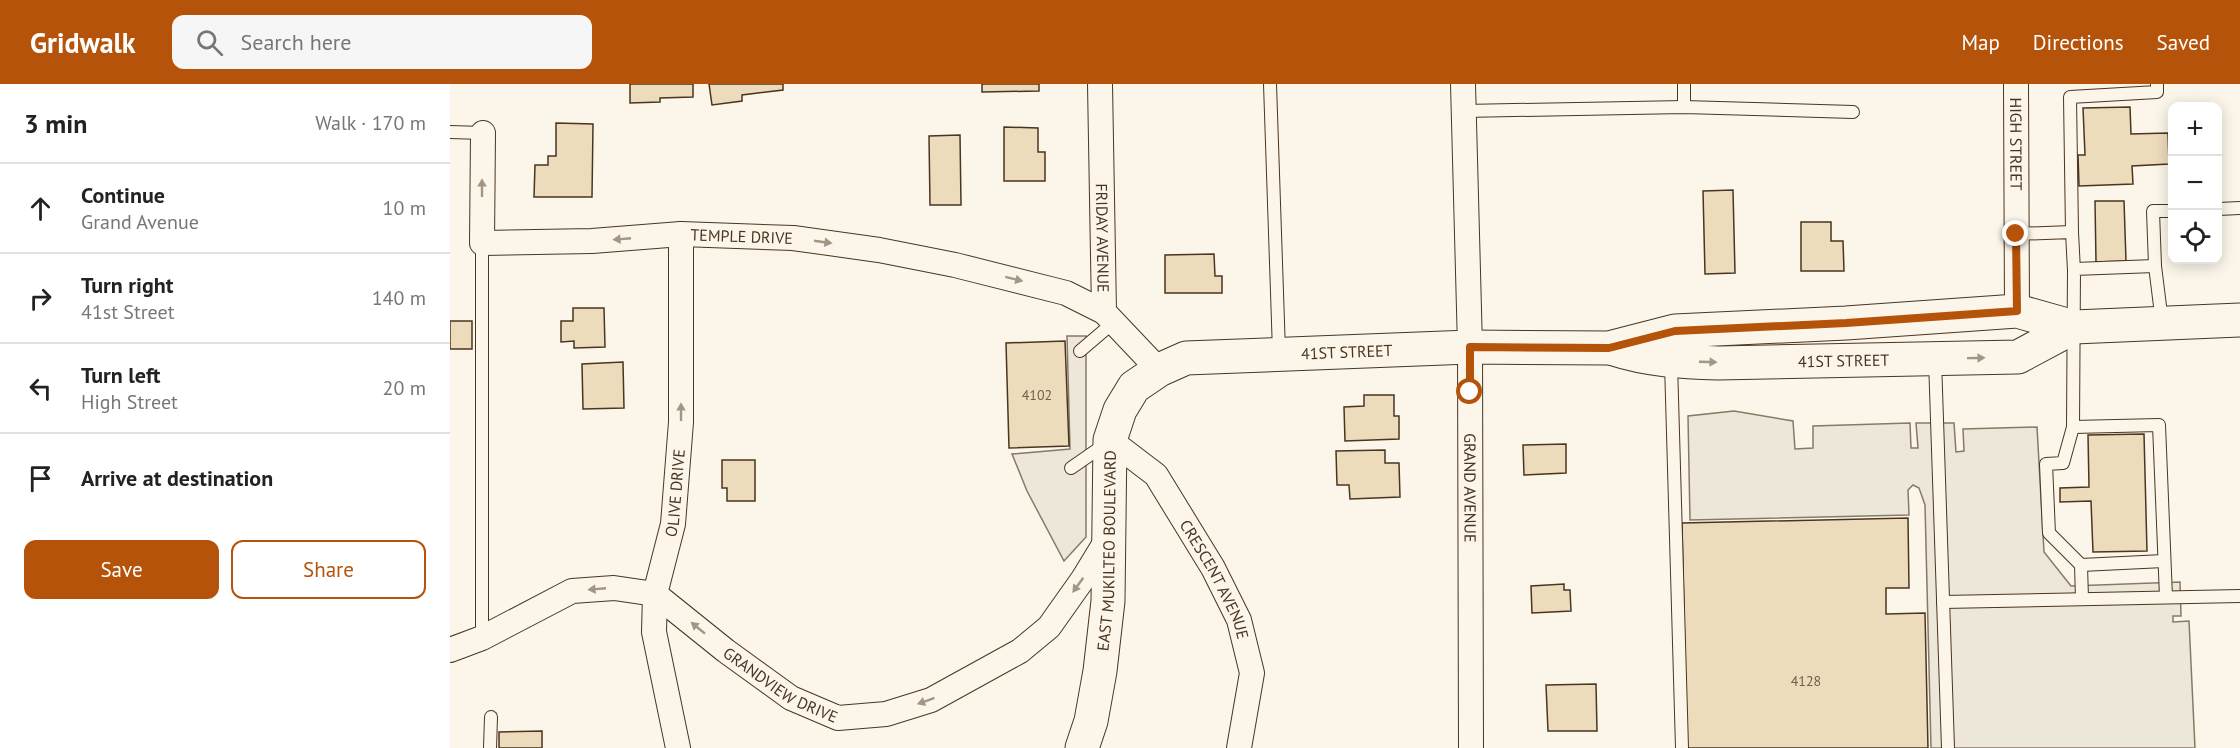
<!DOCTYPE html>
<html lang="en">
<head>
<meta charset="utf-8">
<style>
	body { margin:0; font-family:"PT Sans",sans-serif; background:#f6f6f6; color:#222 }
	.controls { position:absolute; right:18px; top:18px; display:grid; overflow:hidden; border-radius:12px; box-shadow:0 3px 15px #0003 }
	.controls button { width:54px; height:54px; display:grid; place-items:center; padding:0; border:0; border-bottom:2px solid #e0e0e0; background:#fff; color:#222; font:30px sans-serif }
	.stop { position:absolute; width:18px; height:18px; margin:-14px; border:4px solid #b45309; border-radius:50%; background:#fff }
	.stop.end { background:#b45309; border-color:#fff; box-shadow:0 2px 6px #0008 }
	.list { margin:0; padding:0; list-style:none }
	h2 { display:flex; justify-content:space-between; align-items:center; height:78px; margin:0; padding:0 24px; font-size:26px }
	h2 small { font-size:20px; font-weight:400; color:#767676 }
	.list li { display:grid; grid-template-columns:39px 1fr auto; gap:18px; align-items:center; box-sizing:border-box; height:90px; padding:0 24px; border-top:2px solid #e0e0e0 }
	.list b { display:block; font-size:22px; white-space:nowrap }
	.list p { margin:0; font-size:20px; white-space:nowrap; color:#767676 }
	.list em { font-size:20px; font-style:normal; color:#767676 }
	.actions { display:flex; gap:12px; padding:18px 24px }
	.actions a { flex:1; padding:14px 0; border:2px solid #b45309; border-radius:12px; text-align:center; font-size:21px; color:#b45309 }
	.actions .main { background:#b45309; color:#fff }
	.icon { flex:none; width:33px; height:33px; fill:none; stroke:currentColor; stroke-width:2; stroke-linecap:round; stroke-linejoin:round }
	.map { position:relative; flex:none; width:1790px; height:664px; overflow:hidden }
	header { display:flex; align-items:center; gap:36px; box-sizing:border-box; height:84px; padding:0 30px; background:#b45309; color:#fff }
	header strong { font-size:28px }
	nav { display:flex; gap:33px; margin-inline-start:auto; font-size:21px }
	.search { width:420px; height:54px; background:#f6f6f6; display:flex; align-items:center; gap:15px; box-sizing:border-box; padding:0 21px; border-radius:12px; color:#767676; font-size:22px }
	main { display:flex }
	aside { flex:1; background:#fff }
	.map>svg:first-child { display:block }
</style>
</head>
<body>
<header>
<strong>Gridwalk</strong>
<div class="search"><svg class="icon" aria-label="search" viewBox="0 0 24 24"><circle cx="10" cy="10" r="6"/><path d="M15 15l6 6"/></svg>Search here</div>
<nav><a>Map</a><a>Directions</a><a>Saved</a></nav>
</header>
<main>
<aside>
<h2>3 min<small>Walk · 170 m</small></h2>
<ul class="list">
<li><svg class="icon" aria-label="ahead" viewBox="0 0 24 24"><path d="M12 20V5M6 11l6-6 6 6"/></svg><div><b>Continue</b><p>Grand Avenue</p></div><em>10 m</em></li>
<li><svg class="icon" aria-label="right" viewBox="0 0 24 24"><path d="M7 20v-9h11M14 6l5 5-5 5"/></svg><div><b>Turn right</b><p>41st Street</p></div><em>140 m</em></li>
<li><svg class="icon" aria-label="left" viewBox="0 0 24 24"><path d="M17 20v-9H6M10 6l-5 5 5 5"/></svg><div><b>Turn left</b><p>High Street</p></div><em>20 m</em></li>
<li><svg class="icon" aria-label="arrive" viewBox="0 0 24 24"><path d="M6 21V4h12l-3 4 3 4H6"/></svg><div><b>Arrive at destination</b></div></li>
</ul>
<div class="actions"><a class="main">Save</a><a>Share</a></div>
</aside>
<div class="map">
<svg width="1790" height="664" viewBox="0 0 1790 664">
	<rect width="100%" height="100%" fill="#fbf6e9"/>
	<g fill="#ede7d9" stroke="#887966" stroke-width="1.5">
		<path d="M617,252H636V453L614,477L577,407L562,370L620,365Z"/>
		<path d="M1284,327L1343,337L1345,365L1363,364V342L1460,339L1461,364H1468L1466,339H1504L1506,368L1514,367L1513,345L1587,343L1594,468L1621,502L1730,498L1731,532H1723V538L1739,537L1745,664H1481L1475,421L1469,404L1463,401L1458,406L1459,431L1240,436L1238,332Z"/>
	</g>
	<g fill="#ecdcbc" stroke="#4a3520" stroke-width="1.5">
		<path d="M180,0H243V13L210,14V18L180,19Z"/>
		<path d="M259,0H333V6L292,11V17L262,21Z"/>
		<path d="M532,0H589V7L532,8Z"/>
		<path d="M1680,23L1681,50L1718,49L1719,80L1682,82L1683,100L1629,102L1628,71H1635L1633,24Z"/>
		<path d="M106,39L143,40L142,113H84L85,81H98V72H106Z"/>
		<path d="M554,43L588,44V68H595V97H554Z"/>
		<path d="M510,51L511,121H480L479,52Z"/>
		<path d="M1283,106L1285,189L1255,190L1253,107Z"/>
		<path d="M1645,117H1674L1676,177L1646,178Z"/>
		<path d="M1351,138H1381V157H1393L1394,187H1351Z"/>
		<path d="M764,170L765,192H772V209H715V171Z"/>
		<path d="M123,224H154L155,263L124,264V257L111,258V237H123Z"/>
		<rect x="0" y="237" width="22" height="28"/>
		<path d="M615,257L619,362L559,364L556,259Z"/>
		<path d="M173,278L174,324L133,325L132,280Z"/>
		<path d="M914,311H944V332H949V355L895,357L894,323L914,322Z"/>
		<path d="M1694,350L1697,467L1643,468L1641,417L1610,418V404L1639,403L1638,351Z"/>
		<path d="M1116,360V389L1074,391L1073,361Z"/>
		<path d="M935,366V379H949L950,413L900,415L899,401H887L886,367Z"/>
		<path d="M272,376H305V417H277V404H272Z"/>
		<path d="M1458,434L1459,504H1436V530L1475,529L1478,664H1237L1232,439Z"/>
		<path d="M1114,500V506H1120L1121,527L1082,529L1081,502Z"/>
		<path d="M1146,600L1147,647H1098L1096,601Z"/>
		<path d="M92,647V664H49V648Z"/>
	</g>
	<g fill="none" stroke-linecap="round" stroke-linejoin="round">
		<g stroke="#4a3520" stroke-width="14">
			<g id="lane">
				<path d="M820,0L829,268"/>
				<path d="M1234,23V0"/>
				<path d="M1014,27L1234,23L1403,28"/>
				<path d="M0,48L33,49"/>
				<path d="M1768,125L1790,124"/>
				<path d="M1622,148L1620,13L1707,8V0"/>
				<path d="M1566,150L1622,148L1624,187"/>
				<path d="M32,159V554"/>
				<path d="M1705,182L1703,127H1722"/>
				<path d="M630,267L664,238"/>
				<path d="M1485,276L1498,664"/>
				<path d="M1221,279L1232,664"/>
				<path d="M1623,343L1709,341L1716,513"/>
				<path d="M621,384L657,359"/>
				<path d="M1631,481L1714,477"/>
				<path d="M1632,515L1631,481L1599,449L1596,380L1613,379L1623,343L1624,185L1705,182L1712,238"/>
				<path d="M1493,518L1790,512"/>
				<path d="M40,664L41,633"/>
			</g>
		</g>
		<g stroke="#4a3520" stroke-width="26">
			<g id="street">
				<path id="s1" d="M650,0L654,228"/>
				<path id="s2" d="M1013,0L1020,263L1021,664"/>
				<path id="s3" d="M1566,0L1567,227"/>
				<path id="s4" d="M33,49L32,159L142,157L231,150L343,154L429,166L505,181L616,209L654,228L709,286"/>
				<path id="s5" d="M660,356L706,391L763,484L789,536L802,589L789,664"/>
				<path id="s6" d="M0,566L32,554L122,507L164,504L205,510L276,567L341,614L388,634L436,630L481,616L570,567L599,543L633,495L658,454"/>
				<path id="s7" d="M228,664L204,548L205,510L223,440L231,338V150"/>
			</g>
		</g>
		<g stroke="#4a3520" stroke-width="35">
			<g id="secondary">
				<path id="s8" d="M1164,265C1198,276 1232,278 1268,279L1568,273L1624,243"/>
				<path id="s9" d="M632,664L641,637L650,587L658,517L660,356L670,326L684,303L709,286L736,274L1020,263L1159,264L1225,247L1396,239L1567,227L1624,243L1790,236"/>
			</g>
		</g>
		<use href="#lane" stroke="#fbf6e9" stroke-width="12"/>
		<use href="#street" stroke="#fbf6e9" stroke-width="24"/>
		<use href="#secondary" stroke="#fbf6e9" stroke-width="33"/>
	</g>
	<defs><path id="oneway-solid" d="M-6-.8H1V-3.2L6.5 0L1 3.2V.8H-6Z" transform="scale(1.5)"/></defs>
	<g fill="#a29684">
		<use href="#oneway-solid" transform="translate(32 104) rotate(-90)"/>
		<use href="#oneway-solid" transform="translate(172 155) rotate(175)"/>
		<use href="#oneway-solid" transform="translate(373 158) rotate(8)"/>
		<use href="#oneway-solid" transform="translate(564 195) rotate(14)"/>
		<use href="#oneway-solid" transform="translate(1526 274) rotate(-1)"/>
		<use href="#oneway-solid" transform="translate(1258 278) rotate(2)"/>
		<use href="#oneway-solid" transform="translate(231 328) rotate(-90)"/>
		<use href="#oneway-solid" transform="translate(628 501) rotate(126)"/>
		<use href="#oneway-solid" transform="translate(147 505) rotate(175)"/>
		<use href="#oneway-solid" transform="translate(248 544) rotate(-141)"/>
		<use href="#oneway-solid" transform="translate(476 617) rotate(160)"/>
	</g>
	<g fill="none" stroke-linecap="round" stroke-linejoin="round">
		<path stroke="#b45309" stroke-width="8" d="M1020,308V263L1159,264L1225,247L1396,239L1567,227L1566,150"/>
	</g>
	<g text-anchor="middle" stroke-width="4.5" stroke-linejoin="round" paint-order="stroke">
		<g font-size="14" fill="#725f47">
			<text x="587" y="316">4102</text>
			<text x="1356" y="602">4128</text>
		</g>
		<g font-size="16" fill="#4a3520" stroke="#fbf6e9">
			<text dy="6" stroke="none"><textPath href="#s3" startOffset="60">HIGH STREET</textPath></text>
			<text dy="6" stroke="none"><textPath href="#s4" startOffset="370">TEMPLE DRIVE</textPath></text>
			<text dy="6" stroke="none"><textPath href="#s1" startOffset="154">FRIDAY AVENUE</textPath></text>
			<text dy="6" stroke="none"><textPath href="#s9" startOffset="590">41ST STREET</textPath></text>
			<text dy="6" stroke="none"><textPath href="#s8" startOffset="231">41ST STREET</textPath></text>
			<text dy="6" stroke="none"><textPath href="#s2" startOffset="404">GRAND AVENUE</textPath></text>
			<text dy="6" stroke="none"><textPath href="#s7" startOffset="260">OLIVE DRIVE</textPath></text>
			<text dy="6" stroke="none"><textPath href="#s9" startOffset="200">EAST MUKILTEO BOULEVARD</textPath></text>
			<text dy="6" stroke="none"><textPath href="#s5" startOffset="178">CRESCENT AVENUE</textPath></text>
			<text dy="6" stroke="none"><textPath href="#s6" startOffset="375">GRANDVIEW DRIVE</textPath></text>
		</g>
	</g>
</svg>
<div class="controls">
<button>+</button>
<button>−</button>
<button><svg class="icon" aria-label="locate" viewBox="0 0 24 24"><circle cx="12" cy="12" r="6"/><path d="M12 2v4M12 18v4M2 12h4M18 12h4"/></svg></button>
</div>
<div class="stop" style="left:1020px;top:308px"></div>
<div class="stop end" style="left:1566px;top:150px"></div>
</div>
</main>
</body>
</html>
